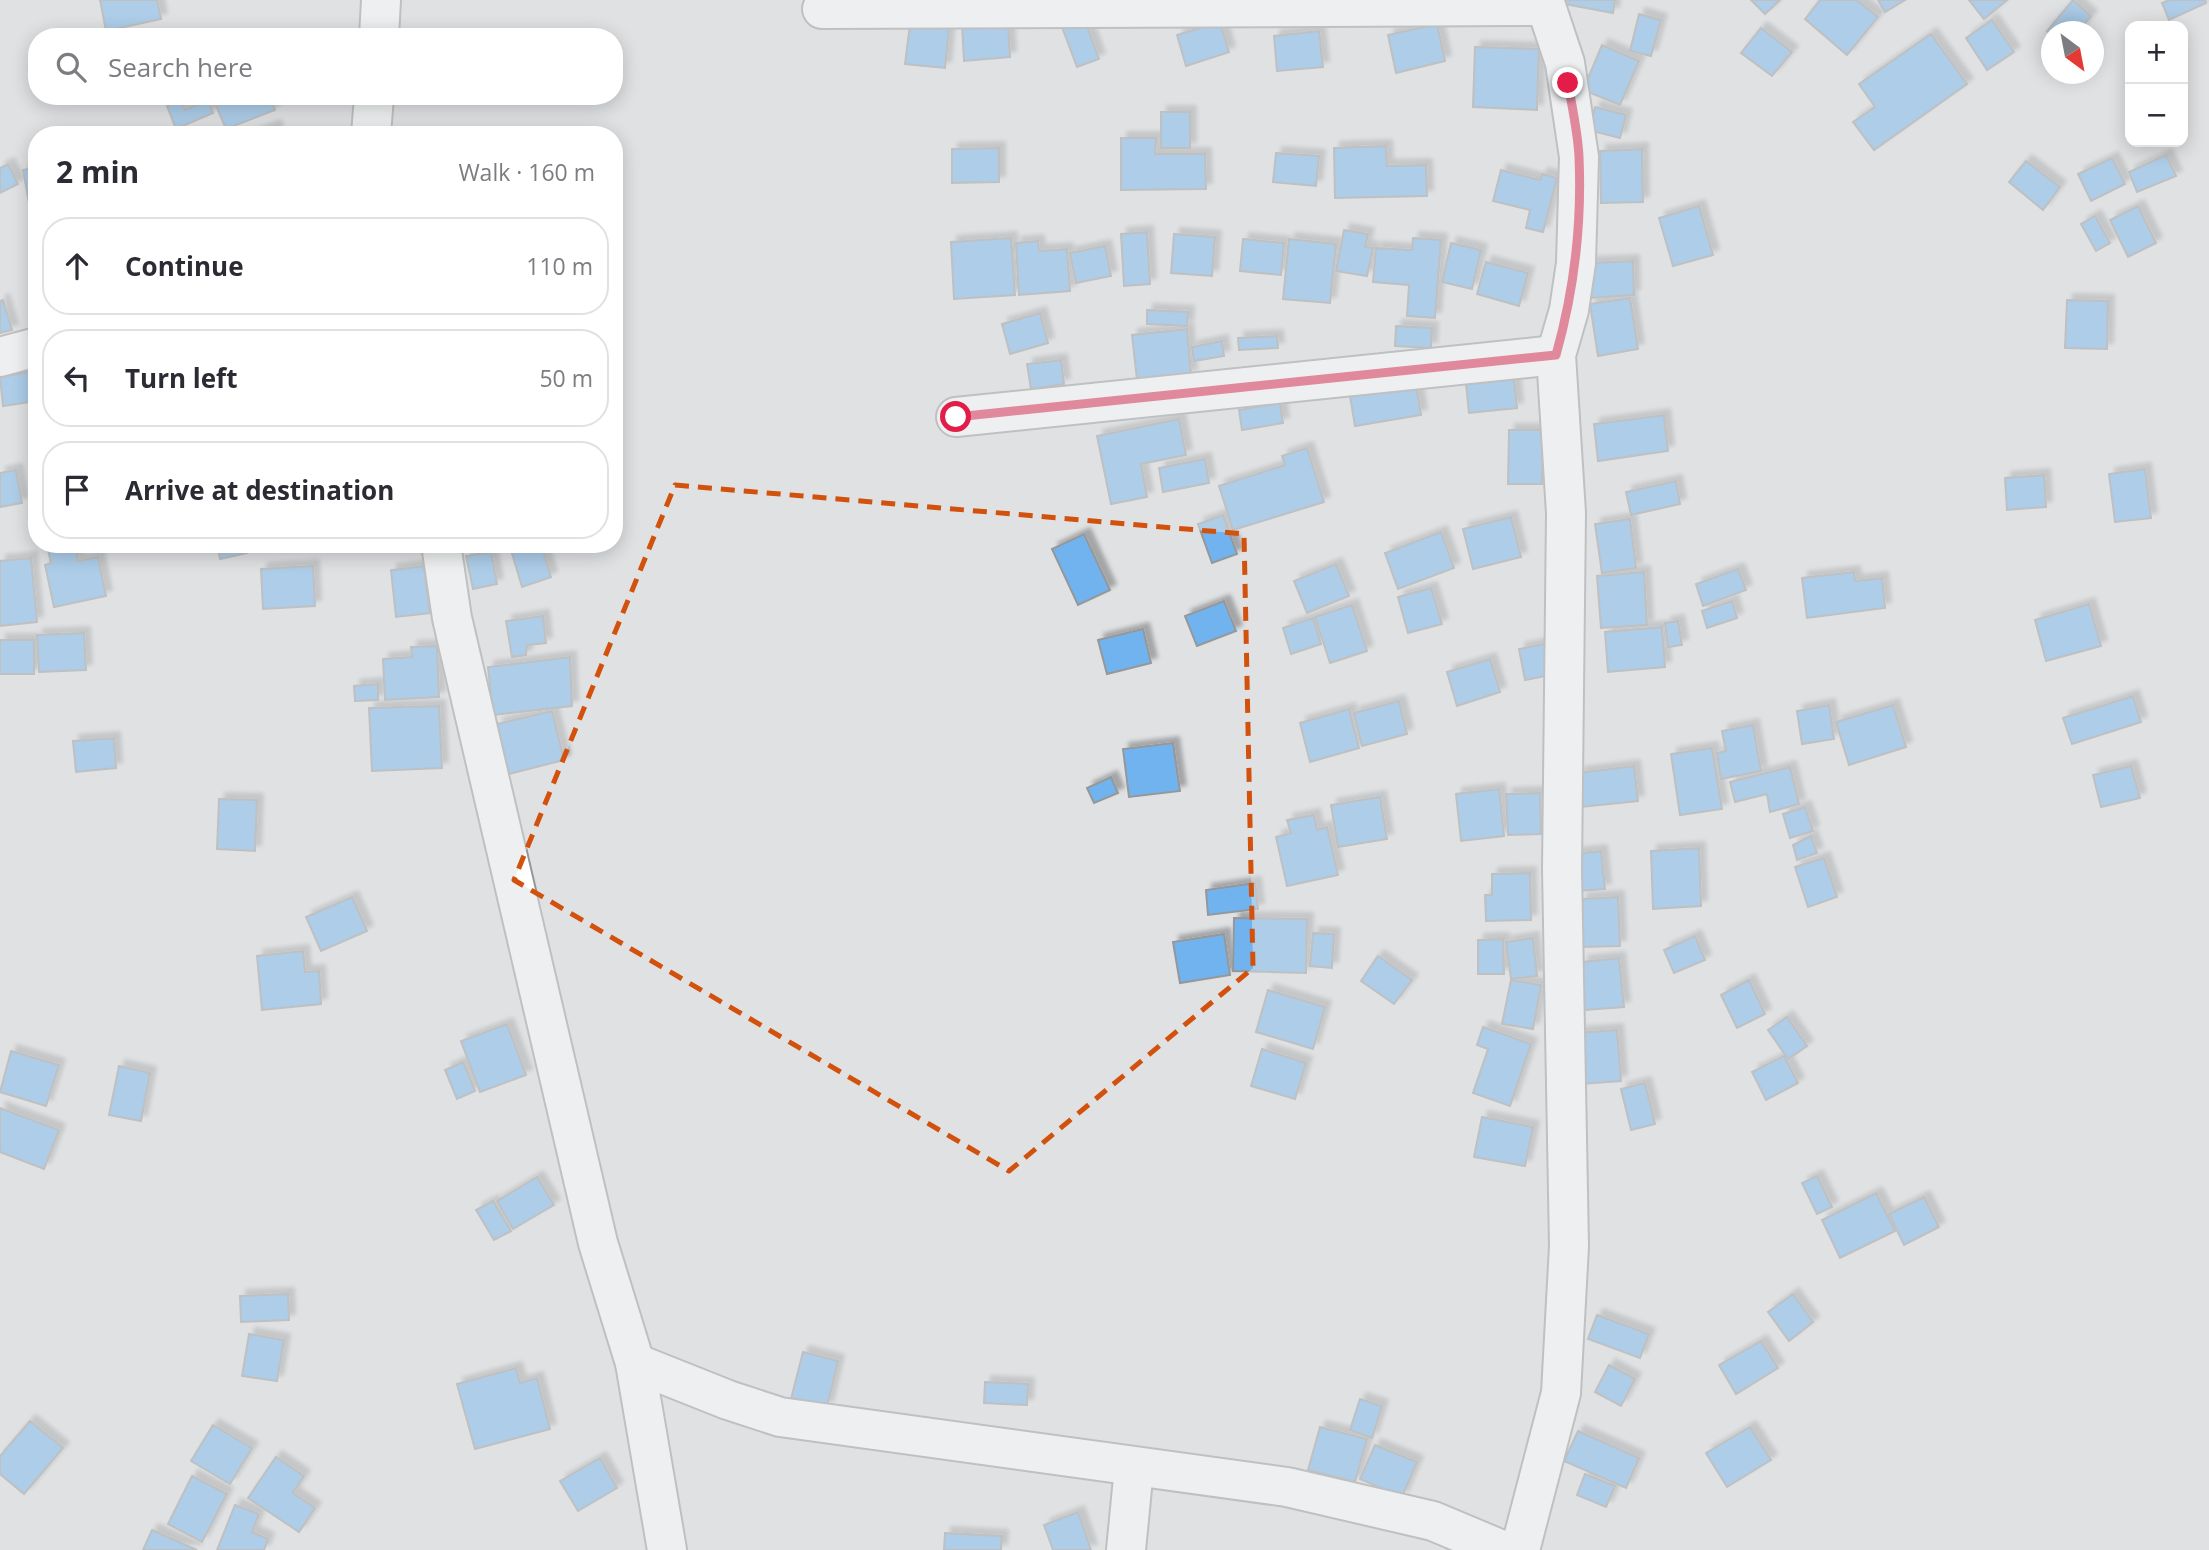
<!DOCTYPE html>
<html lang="en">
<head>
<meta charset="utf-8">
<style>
	body { margin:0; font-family:"Open Sans",sans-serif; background:#f2f2f3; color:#2b2b33 }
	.controls { position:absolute; right:21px; top:21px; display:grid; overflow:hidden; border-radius:14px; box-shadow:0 4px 18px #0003 }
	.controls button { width:63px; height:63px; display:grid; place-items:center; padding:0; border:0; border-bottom:2px solid #e1e1e2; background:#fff; color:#2b2b33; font:35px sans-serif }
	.compass { position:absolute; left:2041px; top:21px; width:63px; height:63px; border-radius:50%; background:#fff; box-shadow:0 4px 18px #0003; rotate:148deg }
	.stop { position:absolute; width:21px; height:21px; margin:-16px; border:5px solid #e11d48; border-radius:50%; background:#fff }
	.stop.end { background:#e11d48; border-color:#fff; box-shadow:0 2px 7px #0008 }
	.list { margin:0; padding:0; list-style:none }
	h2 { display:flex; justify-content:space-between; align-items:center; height:91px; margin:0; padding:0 28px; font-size:30px }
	h2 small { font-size:23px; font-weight:400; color:#7c7c81 }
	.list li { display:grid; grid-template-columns:46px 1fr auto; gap:21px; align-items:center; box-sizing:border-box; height:98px; margin:0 14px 14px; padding:0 14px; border:2px solid #e1e1e2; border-radius:28px }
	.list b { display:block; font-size:26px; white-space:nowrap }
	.list em { font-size:23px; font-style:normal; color:#7c7c81 }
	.icon { flex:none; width:38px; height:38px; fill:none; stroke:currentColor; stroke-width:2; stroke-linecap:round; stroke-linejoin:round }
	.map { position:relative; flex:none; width:2209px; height:1550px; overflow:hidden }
	.search { position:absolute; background:#fff; box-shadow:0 4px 18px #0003; left:28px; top:28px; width:595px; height:77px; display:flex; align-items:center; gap:18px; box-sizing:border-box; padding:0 24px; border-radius:28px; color:#7c7c81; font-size:26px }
	.panel { position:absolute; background:#fff; box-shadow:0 4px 18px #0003; left:28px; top:126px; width:595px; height:427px; border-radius:28px }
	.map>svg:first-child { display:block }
</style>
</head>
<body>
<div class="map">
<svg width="2209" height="1550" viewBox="0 0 2209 1550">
	<defs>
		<filter id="shadow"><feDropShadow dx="6" dy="-6" stdDeviation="2" flood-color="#0004"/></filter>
	</defs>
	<rect width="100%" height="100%" fill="#e0e1e3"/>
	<g fill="#70b3ef" stroke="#959798" stroke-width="2" filter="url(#shadow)">
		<path d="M100,0H157L161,19L106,31Z"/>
		<path d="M1564,0H1615L1613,13L1564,4Z"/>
		<path d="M1751,0H1780L1765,14Z"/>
		<path d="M1820,0H1857L1878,17L1847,55L1805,19Z"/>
		<path d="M1878,0H1905L1885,12Z"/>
		<path d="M1969,0H2007L1984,19Z"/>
		<path d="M2073,0L2091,16L2078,32H2052V35L2047,31Z"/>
		<path d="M2169,0H2205L2206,3L2169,20L2162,3Z"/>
		<path d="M1639,14L1661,20L1651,56L1630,51Z"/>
		<path d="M1084,18L1099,59L1077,67L1062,27Z"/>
		<path d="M1992,20L2014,52L1987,70L1966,38Z"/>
		<path d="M1008,22L1010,57L964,61L962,25Z"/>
		<path d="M1220,22L1229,52L1186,66L1177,35Z"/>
		<path d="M910,24L949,28L945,68L905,64Z"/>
		<path d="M1437,24L1445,61L1396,73L1388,35Z"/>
		<path d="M1761,28L1792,52L1772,76L1741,53Z"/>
		<path d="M1319,31L1323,67L1277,71L1274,36Z"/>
		<path d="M1931,34L1967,84L1874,150L1853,122L1875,107L1859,84Z"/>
		<path d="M1602,45L1639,61L1620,105L1583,90Z"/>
		<path d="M1475,47L1539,49L1537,110L1473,107Z"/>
		<path d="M212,96H270L275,110L226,129Z"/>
		<path d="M459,96H491L492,99L459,102Z"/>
		<path d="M181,100L185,110L208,100L213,113L176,129L167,106Z"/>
		<path d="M1595,107L1626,115L1620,138L1589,130Z"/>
		<rect x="1161" y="112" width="29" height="36"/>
		<path d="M275,126L278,135H250Z"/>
		<path d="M1121,138H1156L1155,154H1205L1206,189L1121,190Z"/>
		<path d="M1386,146L1387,166L1426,165L1427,196L1335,198L1334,148Z"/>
		<path d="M999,148V182L952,183V149Z"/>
		<path d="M1642,149L1643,202L1601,203L1600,151Z"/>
		<path d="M1276,153L1319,156L1316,186L1273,182Z"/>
		<path d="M2166,155L2176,176L2137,192L2129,172Z"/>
		<path d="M2112,158L2125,184L2091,201L2078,174Z"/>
		<path d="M2026,161L2060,187L2043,210L2009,182Z"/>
		<path d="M8,164L18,184L0,193V168Z"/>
		<path d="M37,167V201L29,203L23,170Z"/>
		<path d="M1501,170L1540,180L1542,174L1557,178L1543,232L1526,228L1530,210L1493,201Z"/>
		<path d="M1699,206L1713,255L1673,266L1659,218Z"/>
		<path d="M2138,206L2156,243L2128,257L2110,220Z"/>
		<path d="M2095,216L2110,243L2096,251L2081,224Z"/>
		<path d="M1344,230L1368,234L1365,247L1373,248L1367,276L1336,271Z"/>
		<path d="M1147,232L1150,284L1124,286L1121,234Z"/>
		<path d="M1174,234L1215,237L1212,276L1171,273Z"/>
		<path d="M1011,238L1015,295L954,299L951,242Z"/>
		<path d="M1413,238L1441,240L1435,318L1407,316L1409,285L1373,282L1376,248L1412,250Z"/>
		<path d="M1243,239L1284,243L1281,275L1240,271Z"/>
		<path d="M1289,239L1336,244L1330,303L1283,299Z"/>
		<path d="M1038,241L1039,251L1067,249L1070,291L1019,295L1016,243Z"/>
		<path d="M1451,243L1481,250L1472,289L1442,282Z"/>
		<path d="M1105,246L1111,276L1076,283L1070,253Z"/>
		<path d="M1633,261L1634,295L1591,298L1590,263Z"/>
		<path d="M1486,262L1528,273L1519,306L1477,294Z"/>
		<path d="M37,295V323L29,297Z"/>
		<path d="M1630,298L1638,349L1598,356L1590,304Z"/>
		<path d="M3,300L12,330L0,333V301Z"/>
		<path d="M2067,300L2108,301L2107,349L2065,348Z"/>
		<path d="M1147,310L1188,312L1187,326L1147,324Z"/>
		<path d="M1040,313L1048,343L1010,354L1002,324Z"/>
		<path d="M1396,326L1432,328L1431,348L1395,346Z"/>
		<path d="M1187,329L1191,375L1137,380L1132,335Z"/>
		<path d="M1277,336L1278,348L1239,350L1238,338Z"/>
		<path d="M1222,341L1224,356L1194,361L1192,347Z"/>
		<path d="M1061,360L1064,384L1031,389L1027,364Z"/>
		<path d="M37,371V401L3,406L0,377Z"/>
		<path d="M1415,379L1421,415L1355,426L1349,390Z"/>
		<path d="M1514,379L1517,408L1469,413L1466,384Z"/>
		<path d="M1280,403L1283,423L1242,430L1239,410Z"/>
		<path d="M1664,415L1668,451L1598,461L1594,424Z"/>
		<path d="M1179,419L1186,455L1141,464L1147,497L1111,504L1097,436Z"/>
		<path d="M1509,430H1543L1542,484H1508Z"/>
		<path d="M1307,448L1324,502L1233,530L1219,486L1285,465L1282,456Z"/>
		<path d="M1205,459L1209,483L1163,492L1159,468Z"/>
		<path d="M2145,469L2151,518L2115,522L2109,474Z"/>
		<path d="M16,470L22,503L0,507V473Z"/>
		<path d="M2044,475L2046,507L2007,510L2005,478Z"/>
		<path d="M1676,481L1680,504L1631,515L1626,492Z"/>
		<path d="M1223,515L1237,554L1212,563L1198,524Z"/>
		<path d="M1511,517L1521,557L1473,569L1463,529Z"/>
		<path d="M1630,519L1636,568L1602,573L1595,524Z"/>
		<path d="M1441,532L1454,568L1398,589L1385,553Z"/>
		<path d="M1084,534L1110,590L1078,605L1052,549Z"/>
		<path d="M75,544L78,561L98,557L106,596L54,607L45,565L51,563L48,550Z"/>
		<path d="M217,544H245L247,553L220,559Z"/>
		<path d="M530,544H541L551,577L522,587L511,550Z"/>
		<path d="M491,552L497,584L473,589L466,556Z"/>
		<path d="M31,558L37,622L0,626V561Z"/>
		<path d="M1336,564L1349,596L1307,613L1294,581Z"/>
		<path d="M313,566L315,606L263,609L261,569Z"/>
		<path d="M424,566L430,613L396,617L391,570Z"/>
		<path d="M1738,569L1746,590L1703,606L1696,584Z"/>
		<path d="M1644,572L1647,625L1601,628L1597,576Z"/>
		<path d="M1854,572L1855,581L1882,578L1885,608L1807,618L1802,578Z"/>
		<path d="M1431,588L1442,624L1408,633L1398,597Z"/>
		<path d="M1224,601L1236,631L1197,646L1185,616Z"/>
		<path d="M1732,601L1737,618L1707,628L1702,611Z"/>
		<path d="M2089,604L2101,646L2046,661L2035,620Z"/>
		<path d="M1352,605L1367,651L1330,663L1315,617Z"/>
		<path d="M543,616L546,643L527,645L526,655L512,657L506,621Z"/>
		<path d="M1313,618L1321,644L1291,654L1283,628Z"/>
		<path d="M1678,621L1682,645L1668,647L1665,623Z"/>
		<path d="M1662,627L1665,667L1608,672L1605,632Z"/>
		<path d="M1143,629L1151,663L1107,674L1098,640Z"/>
		<path d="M84,633L86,670L39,672L37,635Z"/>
		<rect x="0" y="640" width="34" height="34"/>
		<path d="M1549,643L1556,674L1525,680L1519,649Z"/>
		<path d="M437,646L439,697L385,700L383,659L412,657L411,647Z"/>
		<path d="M570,657L572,706L493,715L488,667Z"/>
		<path d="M1490,659L1500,692L1457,706L1447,672Z"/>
		<path d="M378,684V700L355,701L354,686Z"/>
		<path d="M2133,696L2141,722L2072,744L2063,718Z"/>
		<path d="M1399,701L1407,734L1362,746L1354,713Z"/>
		<path d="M1829,705L1834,739L1802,744L1797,711Z"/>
		<path d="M1893,705L1906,747L1849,765L1836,722Z"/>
		<path d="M439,706L442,768L372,771L369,708Z"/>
		<path d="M1349,709L1359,748L1310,762L1300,723Z"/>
		<path d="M552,711L564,760L509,774L497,724Z"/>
		<path d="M1753,725L1761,771L1721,779L1717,753L1726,751L1722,731Z"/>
		<path d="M114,738L116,768L76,772L73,741Z"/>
		<path d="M1173,743L1180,791L1129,797L1123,749Z"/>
		<path d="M1712,748L1722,809L1680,815L1671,754Z"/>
		<path d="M1634,766L1638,801L1581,807L1578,773Z"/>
		<path d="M2131,766L2140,798L2101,807L2093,775Z"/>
		<path d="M1790,767L1799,804L1770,812L1767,794L1735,802L1730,782Z"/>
		<path d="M1111,777L1118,793L1094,803L1087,788Z"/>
		<path d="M1499,789L1504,836L1461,841L1456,794Z"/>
		<path d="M1540,793L1541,834L1508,835L1506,794Z"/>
		<path d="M1380,797L1387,839L1338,847L1331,805Z"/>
		<path d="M219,799L257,800L255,851L217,849Z"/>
		<path d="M1805,807L1813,831L1790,838L1783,814Z"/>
		<path d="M1314,815L1317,830L1327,827L1338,875L1287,886L1276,837L1291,833L1287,820Z"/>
		<path d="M1811,836L1817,853L1797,860L1793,845Z"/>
		<path d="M1699,848L1701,906L1653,909L1651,851Z"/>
		<path d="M1601,851L1605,889L1578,891L1574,854Z"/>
		<path d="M1824,858L1837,897L1808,907L1795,867Z"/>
		<path d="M1530,873L1531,920L1486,921L1485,895H1492V874Z"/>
		<path d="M1255,883L1258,909L1208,915L1206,890Z"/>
		<path d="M352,897L367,931L321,951L306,917Z"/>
		<path d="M1618,897L1620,946L1583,947L1581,899Z"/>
		<path d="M1234,918L1307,919L1306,973L1233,971Z"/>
		<path d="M1313,933L1334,934L1332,968L1310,966Z"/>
		<path d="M1224,934L1230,975L1180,983L1173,942Z"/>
		<path d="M1695,936L1705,960L1674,973L1664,950Z"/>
		<path d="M1533,938L1537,976L1511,979L1506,942Z"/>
		<path d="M1503,939L1504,974H1478V940Z"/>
		<path d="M303,951L305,972L319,971L321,1004L262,1010L257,956Z"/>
		<path d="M1378,956L1412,980L1394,1004L1361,981Z"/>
		<path d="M1619,958L1624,1007L1585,1010L1582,962Z"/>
		<path d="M1511,980L1541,985L1533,1029L1502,1024Z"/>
		<path d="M1749,980L1765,1014L1737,1028L1721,995Z"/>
		<path d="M1268,990L1325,1007L1313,1049L1256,1032Z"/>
		<path d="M1787,1017L1807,1046L1788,1059L1768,1030Z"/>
		<path d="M507,1024L526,1075L480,1092L461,1041Z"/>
		<path d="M1483,1027L1531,1044L1510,1106L1473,1093L1488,1049L1477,1045Z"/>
		<path d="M1617,1030L1621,1081L1581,1084L1577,1033Z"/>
		<path d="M1262,1049L1306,1063L1295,1099L1251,1086Z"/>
		<path d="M11,1051L59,1065L46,1106L0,1092Z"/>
		<path d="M1784,1056L1798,1083L1766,1100L1752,1072Z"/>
		<path d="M463,1062L475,1091L457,1099L445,1070Z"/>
		<path d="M119,1066L150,1073L141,1121L109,1115Z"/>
		<path d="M1645,1083L1655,1124L1631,1130L1621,1089Z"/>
		<path d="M0,1108L59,1130L44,1169L0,1152Z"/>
		<path d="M1482,1117L1533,1127L1525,1166L1474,1157Z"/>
		<path d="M1817,1176L1832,1207L1817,1214L1802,1183Z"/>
		<path d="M537,1177L554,1205L513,1229L497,1201Z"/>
		<path d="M1876,1193L1895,1231L1840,1258L1822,1220Z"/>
		<path d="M1924,1197L1939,1227L1904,1245L1889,1214Z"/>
		<path d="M493,1201L511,1231L494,1240L476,1210Z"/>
		<path d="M288,1294L289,1320L241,1322L240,1296Z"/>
		<path d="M1793,1294L1813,1322L1789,1341L1768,1312Z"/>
		<path d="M1597,1315L1649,1334L1640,1358L1588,1339Z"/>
		<path d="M249,1334L284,1340L277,1381L242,1376Z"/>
		<path d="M1761,1341L1778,1368L1736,1394L1719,1365Z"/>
		<path d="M803,1352L838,1361L827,1407L791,1399Z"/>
		<path d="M1609,1365L1635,1379L1621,1406L1595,1392Z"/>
		<path d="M516,1368L520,1383L537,1378L550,1429L475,1449L457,1384Z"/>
		<path d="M985,1382L1028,1384L1027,1405L984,1403Z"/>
		<path d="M1360,1399L1382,1406L1372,1438L1350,1430Z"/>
		<path d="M30,1421L63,1448L24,1494L0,1474V1456Z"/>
		<path d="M213,1425L252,1448L230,1484L191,1461Z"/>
		<path d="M1320,1427L1367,1439L1355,1482L1308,1470Z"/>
		<path d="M1750,1427L1771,1460L1727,1487L1706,1453Z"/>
		<path d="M1578,1431L1639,1458L1626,1488L1564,1461Z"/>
		<path d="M1375,1445L1417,1462L1402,1497L1360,1479Z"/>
		<path d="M276,1457L304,1476L293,1493L315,1508L299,1532L248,1498Z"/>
		<path d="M600,1458L617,1488L578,1511L560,1481Z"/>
		<path d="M1585,1474L1615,1486L1606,1507L1577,1495Z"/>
		<path d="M192,1476L227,1494L202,1542L168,1524Z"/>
		<path d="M235,1505L259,1514L252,1532L268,1539L264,1550H217Z"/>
		<path d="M1078,1512L1091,1550H1053L1044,1525Z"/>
		<path d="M152,1530L197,1550H143Z"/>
		<path d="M945,1533L1002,1536L1001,1550H944Z"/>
	</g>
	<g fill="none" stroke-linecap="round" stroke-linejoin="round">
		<g stroke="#969798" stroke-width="42">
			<g id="minor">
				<path d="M822,9L1544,6"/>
				<path d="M379,37L381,0"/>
				<path d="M371,135L374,96"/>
				<path d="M0,357L37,347"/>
				<path d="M956,417L1556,355"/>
				<path d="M441,544L452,618L598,1243L635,1363L667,1550"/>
				<path d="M635,1363L728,1400L780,1417L1287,1487L1433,1521L1502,1550"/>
				<path d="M1126,1550L1134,1468"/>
				<path d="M1520,1550L1561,1393L1569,1246L1562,869L1566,513L1556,355L1569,310L1576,263L1579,157L1565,63L1544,0"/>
			</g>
		</g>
		<use href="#minor" stroke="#fff" stroke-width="38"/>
	</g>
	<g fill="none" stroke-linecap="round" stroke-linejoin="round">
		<path stroke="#e11d48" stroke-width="9" d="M956,417L1556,355C1574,291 1582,224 1579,157C1578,133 1572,107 1568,83"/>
	</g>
	<path d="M0 0H2209V1550H0ZM675,485L1244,534L1253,968L1009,1171L514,880Z" fill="#e0e1e3" fill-opacity=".55" fill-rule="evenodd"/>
	<path fill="none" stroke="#d2510c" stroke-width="5" stroke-dasharray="14 9" stroke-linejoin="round" d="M675,485L1244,534L1253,968L1009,1171L514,880Z"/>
</svg>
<div class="controls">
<button>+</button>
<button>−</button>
</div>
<svg class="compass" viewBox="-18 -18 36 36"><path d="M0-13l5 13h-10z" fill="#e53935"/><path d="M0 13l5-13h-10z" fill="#7c7c81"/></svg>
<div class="stop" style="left:956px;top:417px"></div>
<div class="stop end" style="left:1568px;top:83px"></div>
<div class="search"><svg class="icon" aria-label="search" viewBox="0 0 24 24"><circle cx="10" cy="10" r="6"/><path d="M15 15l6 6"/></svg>Search here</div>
<section class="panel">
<h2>2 min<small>Walk · 160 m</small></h2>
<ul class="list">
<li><svg class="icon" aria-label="ahead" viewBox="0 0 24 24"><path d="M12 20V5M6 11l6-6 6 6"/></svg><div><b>Continue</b></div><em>110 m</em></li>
<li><svg class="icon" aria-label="left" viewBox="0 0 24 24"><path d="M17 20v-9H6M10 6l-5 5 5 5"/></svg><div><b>Turn left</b></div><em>50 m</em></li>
<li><svg class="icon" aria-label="arrive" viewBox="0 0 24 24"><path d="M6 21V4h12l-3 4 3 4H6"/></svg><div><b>Arrive at destination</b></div></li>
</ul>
</section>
</div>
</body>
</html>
